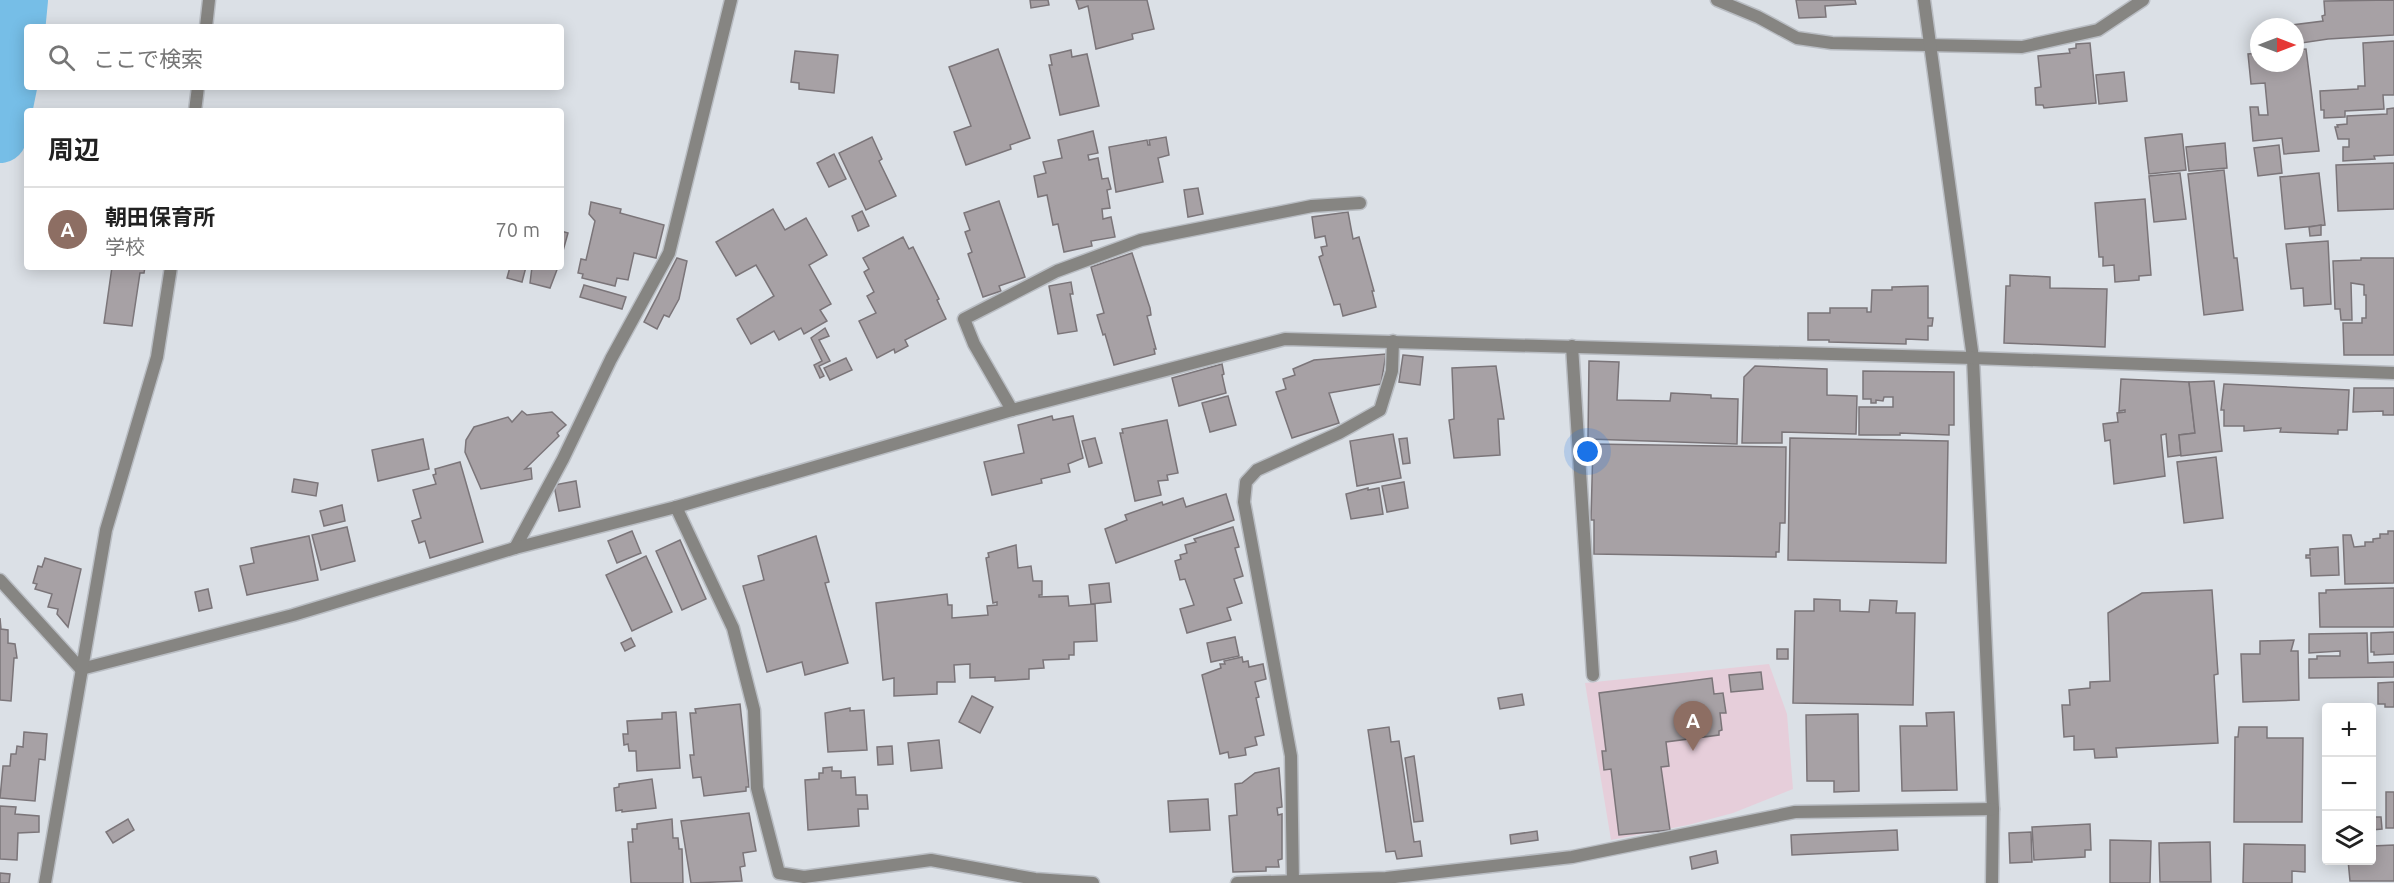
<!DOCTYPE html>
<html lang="ja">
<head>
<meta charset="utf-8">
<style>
	body { margin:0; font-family:Ubuntu,"Noto Sans JP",sans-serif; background:#f6f6f6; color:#222 }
	.controls { position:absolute; right:18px; bottom:18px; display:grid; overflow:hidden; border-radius:6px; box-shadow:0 3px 15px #0003 }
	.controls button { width:54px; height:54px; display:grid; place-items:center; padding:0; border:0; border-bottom:2px solid #e0e0e0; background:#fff; color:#222; font:30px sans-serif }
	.compass { position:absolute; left:2250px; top:18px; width:54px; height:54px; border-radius:50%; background:#fff; box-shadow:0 3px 15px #0003; rotate:90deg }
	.you { position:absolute; left:1588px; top:452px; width:21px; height:21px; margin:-15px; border:4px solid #fff; border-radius:50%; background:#1a73e8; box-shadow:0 0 0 9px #1a73e833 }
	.badge { display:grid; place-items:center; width:39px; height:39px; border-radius:50%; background:#db2777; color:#fff; font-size:20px; font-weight:700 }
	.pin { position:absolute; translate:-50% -50px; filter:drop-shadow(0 2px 3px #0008) }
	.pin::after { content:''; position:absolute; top:32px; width:21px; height:18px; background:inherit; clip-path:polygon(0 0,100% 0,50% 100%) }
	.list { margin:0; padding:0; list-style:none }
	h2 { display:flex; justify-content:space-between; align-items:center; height:78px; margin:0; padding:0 24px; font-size:26px }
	h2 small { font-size:20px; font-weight:400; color:#767676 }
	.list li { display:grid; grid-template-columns:39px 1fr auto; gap:18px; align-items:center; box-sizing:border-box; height:84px; padding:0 24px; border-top:2px solid #e0e0e0 }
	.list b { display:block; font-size:22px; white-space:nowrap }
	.list p { margin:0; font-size:20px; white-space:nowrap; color:#767676 }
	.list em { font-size:20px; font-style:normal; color:#767676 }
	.icon { flex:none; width:33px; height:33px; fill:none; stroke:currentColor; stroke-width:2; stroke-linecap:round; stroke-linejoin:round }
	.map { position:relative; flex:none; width:2394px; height:883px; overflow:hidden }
	.search { position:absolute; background:#fff; box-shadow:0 3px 15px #0003; left:24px; top:24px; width:540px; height:66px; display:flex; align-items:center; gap:15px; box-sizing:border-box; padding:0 21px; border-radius:6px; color:#767676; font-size:22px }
	.panel { position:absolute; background:#fff; box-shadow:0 3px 15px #0003; left:24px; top:108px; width:540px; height:162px; border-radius:6px }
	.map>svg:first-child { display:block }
</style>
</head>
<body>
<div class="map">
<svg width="2394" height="883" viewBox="0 0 2394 883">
	<rect width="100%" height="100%" fill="#dbe0e6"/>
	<path fill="#e6ceda" d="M1769,664L1787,714L1793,789L1733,813L1688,825L1611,840L1585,683Z"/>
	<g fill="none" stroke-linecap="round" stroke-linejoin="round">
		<path stroke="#76bee7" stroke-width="54" d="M0,136L15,62L21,0"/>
	</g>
	<g fill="#a7a1a5" stroke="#7b7579" stroke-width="1.5">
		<path d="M1030,0H1048L1049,5L1031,8Z"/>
		<path d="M1076,0H1147L1154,29L1132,34L1133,39L1096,49L1088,6L1079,9Z"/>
		<path d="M1796,0H1855L1856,4L1825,6L1826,17L1799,18Z"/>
		<path d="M2394,0V35L2328,39L2295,44V27H2292V25L2323,21L2322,16L2325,15L2324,1Z"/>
		<path d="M2394,41V95H2383L2384,109L2345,111V117L2324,118V110H2321L2320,91L2358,89V86H2365L2363,43Z"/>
		<path d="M2090,43L2096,103L2044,108L2043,105H2036L2035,88L2041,87L2038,56L2070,53L2069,49L2076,48V44Z"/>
		<path d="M998,49L1030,138L1010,145L1011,149L966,165L954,132L971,126L949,67Z"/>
		<path d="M2306,49L2319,151L2284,154L2282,138L2253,141L2250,107H2258L2259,115H2268L2265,83L2251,84L2248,54L2259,53V63H2295V50Z"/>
		<path d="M1071,50L1072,57L1087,54L1099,106L1060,115L1049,65H1052L1050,55Z"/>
		<path d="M795,51L838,55L834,93L799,89V83L791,82Z"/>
		<path d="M2124,72L2127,101L2099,104L2096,75Z"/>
		<path d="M2394,108V155L2374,156L2375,159L2343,161V147H2349V139H2338L2335,127H2338L2337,125L2347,124V116L2387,114V109Z"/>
		<path d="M1093,131L1098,153L1088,155L1089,160L1098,158L1102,179L1108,178L1111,189L1107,190L1110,208L1102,209L1103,219L1111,217L1115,237L1091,241L1092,246L1064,252L1058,224L1053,225L1047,195L1038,197L1034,176L1046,173L1043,162L1062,158L1058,140Z"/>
		<path d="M2180,134H2182L2186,170L2149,174L2145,138Z"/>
		<path d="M872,137L882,159L879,161L896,196L866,210L839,153Z"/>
		<path d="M1166,137L1169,155L1158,158L1163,182L1116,192L1109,147L1147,140L1148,145H1150L1149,140Z"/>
		<path d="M2225,143L2227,168L2189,171L2186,147Z"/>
		<path d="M2279,145L2282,173L2258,176L2254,148Z"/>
		<path d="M834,154L846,179L829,187L817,163Z"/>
		<path d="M2394,163V209L2338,211L2336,165Z"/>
		<path d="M2224,170L2234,258H2237L2243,310L2204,315L2188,174Z"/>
		<path d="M2180,173L2186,219L2154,222L2149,176Z"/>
		<path d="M2319,173L2325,225L2285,229L2280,177Z"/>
		<path d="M1198,188L1203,214L1188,217L1184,190Z"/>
		<path d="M2145,199L2151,275L2139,276V280L2115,282L2114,265L2103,266V257H2099L2095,203Z"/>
		<path d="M999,201L1025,277L999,286L1001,291L983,297L968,254L972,252L965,232L970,230L964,213Z"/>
		<path d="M591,202L621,209L620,213L664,225L656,258L634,253L628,280L617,278L615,286L582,278L583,274L578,273L581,259L586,260L595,221L589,214Z"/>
		<path d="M773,209L785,230L806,218L827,255L809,265L831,304L820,310L827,321L804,334L801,328L779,340L774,331L751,344L737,319L774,296L756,265L736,276L716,242Z"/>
		<path d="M862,211L869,226L858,231L852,216Z"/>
		<path d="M1348,212L1353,239L1359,237L1374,291H1372L1376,307L1343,316L1340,304L1334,305L1319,257L1323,255L1321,247L1327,246L1325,236L1315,238L1312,217Z"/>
		<path d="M2321,225V235L2310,236L2309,227Z"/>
		<path d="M561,231L568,233L561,258Z"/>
		<path d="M903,237L909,249L913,247L939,299L937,300L946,319L905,340L908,346L895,353L894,349L877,358L859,321L876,313L867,296L874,292L864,272L869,269L863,258Z"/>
		<path d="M2328,241L2331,304L2304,306L2303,288L2291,289L2286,244Z"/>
		<path d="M1132,253L1150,308L1151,315L1147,316L1156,349H1154L1155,354L1114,365L1105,334L1103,335L1097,315L1104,313L1091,267Z"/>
		<path d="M677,258L687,261L679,299L669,317L664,315L657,329L644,322Z"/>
		<path d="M2361,258H2394V355H2344L2343,323H2362V318H2366V295H2364V285L2351,283L2352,320H2341L2340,309H2335L2333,261L2361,260Z"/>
		<path d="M112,267H145L144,273H140L132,326L104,323Z"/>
		<path d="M510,267H526L522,282L507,278Z"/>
		<path d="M532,267H558L550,288L530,283Z"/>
		<path d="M2010,275L2050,277V288L2107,289L2105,347L2004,343L2006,286H2010Z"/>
		<path d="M1071,282L1073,294H1070L1077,331L1058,334L1049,286Z"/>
		<path d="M584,285L626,297L622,309L580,297Z"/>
		<path d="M1928,286V318H1933L1932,326H1928V340L1906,339V344L1829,342V340H1808V313H1830V308H1867V312H1871L1872,290H1892V287Z"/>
		<path d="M825,328L829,336L819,340L830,361L819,366L824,376L820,378L814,365L822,361L811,338Z"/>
		<path d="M1386,354L1381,384L1329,393L1339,423L1292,438L1276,392L1286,389L1283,379L1295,375L1293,369L1314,360Z"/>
		<path d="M1403,355L1423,357L1420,385L1399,382Z"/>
		<path d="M846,358L852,370L830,380L824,368Z"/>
		<path d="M1589,361L1619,362L1617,400L1670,401L1671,393L1711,395V398L1738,399L1737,444L1588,439Z"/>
		<path d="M1222,364L1224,374L1222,375L1226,393L1179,406L1172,378Z"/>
		<path d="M1496,366L1504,419H1498L1500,455L1454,458L1449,420L1454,419L1452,368Z"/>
		<path d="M1755,366L1827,369V395L1857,396L1856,434L1782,432V443H1742L1744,377Z"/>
		<path d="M1863,371L1954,372V425H1949V435L1900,433V435H1859V407H1893V397H1884L1883,401L1876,400V403H1871V399H1863Z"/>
		<path d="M2121,379L2189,382L2195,433L2179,435L2181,455L2168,457L2166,434L2161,435L2165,476L2114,484L2110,440L2105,441L2103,424L2118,422L2117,413L2125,412V410L2119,411Z"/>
		<path d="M2214,381L2222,451L2181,456L2179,435L2195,433L2189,382Z"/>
		<path d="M2224,384L2349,390L2347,430H2338V434L2280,432L2281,428L2244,431V426H2224V410H2221Z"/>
		<path d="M2354,388H2394V415H2383V411L2353,412Z"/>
		<path d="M1228,396L1236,425L1210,432L1202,403Z"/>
		<path d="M522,411L527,415L552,412L566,425L557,433L559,436L525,469L531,468L532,479L481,489L465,452L466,440L474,427L508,417L512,422Z"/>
		<path d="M1052,416L1053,420L1073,416L1083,458L1068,464L1070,472L1041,479L1042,483L992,495L984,462L1024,453L1018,425Z"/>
		<path d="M1167,420L1178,473L1167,475L1168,480L1158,481L1161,495L1135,501L1120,433H1123L1122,429Z"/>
		<path d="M1393,434L1401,478L1357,486L1350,441Z"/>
		<path d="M1095,438L1102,463L1089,467L1082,441Z"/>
		<path d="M1407,438L1410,463L1403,464L1399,439Z"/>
		<path d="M1790,438L1948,441L1946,563L1788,560Z"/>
		<path d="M423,439L429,469L378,481L372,450Z"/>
		<path d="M1593,444L1786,447L1785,523H1780L1779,552H1776V557L1594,554V520H1591Z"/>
		<path d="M2216,457L2223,518L2184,523L2177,462Z"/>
		<path d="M460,462L483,542L430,558L425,541L419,543L412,521L421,518L413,490L436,484L433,475L436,474L435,469Z"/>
		<path d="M294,479L318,483L316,496L292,492Z"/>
		<path d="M576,481L580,507L559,511L554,485Z"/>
		<path d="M1404,482L1408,508L1387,512L1382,486Z"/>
		<path d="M1368,488V490L1379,488L1383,514L1351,519L1346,494Z"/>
		<path d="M1226,494L1234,520L1116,563L1105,529L1127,520L1125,515L1162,502L1163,505L1183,498L1186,507Z"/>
		<path d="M342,505L345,521L324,526L320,511Z"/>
		<path d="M347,527L355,561L321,570L312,535Z"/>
		<path d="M1233,527L1239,547L1235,548L1243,576L1234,579L1242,603L1227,608L1231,620L1187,633L1180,609L1194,605L1185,579L1180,580L1175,561L1181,559L1180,555L1187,553L1185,545L1196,542L1194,539Z"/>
		<path d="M632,531L641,553L617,563L608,541Z"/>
		<path d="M2388,531H2394V583L2345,584L2343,535H2351L2354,547L2365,546V542H2373V539L2380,538V534H2388Z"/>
		<path d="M309,536L318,580L247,595L240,566L254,563L251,548Z"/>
		<path d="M816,536L829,582L825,583L848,663L805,675L802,662L767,672L743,586L764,580L758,556Z"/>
		<path d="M680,540L706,599L682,610L656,551Z"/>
		<path d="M1016,545L1018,568L1031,566L1033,581H1042V595H1039V597L1068,596L1069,606L1095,604L1097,641L1074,642V655H1069V659L1043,660L1044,668L1029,669V679L995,681V677L970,678V664L954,665L955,682H937V694L894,696V678L883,680L876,603L947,594L948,605H952V618L988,615L987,606L997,605V602L993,603L986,558L989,557L988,553Z"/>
		<path d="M2338,547L2339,575L2311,576L2310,558H2306V555H2310V549Z"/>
		<path d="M646,556L672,612L632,631L606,575Z"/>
		<path d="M45,558L81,569L68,627L57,614L58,609L48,607L52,594L35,589L37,584L33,583L38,566L42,567Z"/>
		<path d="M1109,583L1111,602L1091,604L1089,585Z"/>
		<path d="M2394,588V627H2320L2319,593H2326V590Z"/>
		<path d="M208,589L212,608L199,611L195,592Z"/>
		<path d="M2212,590L2218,674L2214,675L2218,743L2116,748L2117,757L2095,758L2094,749L2074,750V736L2064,737L2062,705H2070L2069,690L2090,688V682L2110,681L2108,613L2142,593Z"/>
		<path d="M1814,599L1840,600V611L1869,612L1870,600L1897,601L1896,613H1915L1913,705L1793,703L1795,611H1814Z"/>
		<path d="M0,618L1,629L8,630V643L15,644L17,658H14L11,701L0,700Z"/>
		<path d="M2394,632V654L2374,655V652H2371V633Z"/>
		<path d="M2367,633L2368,663L2394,662V677L2309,678V659H2317V656H2340V651L2309,653V634Z"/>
		<path d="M1235,637L1239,656L1211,662L1207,643Z"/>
		<path d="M631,638L635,646L625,651L621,643Z"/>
		<path d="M2294,640L2291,651H2298L2299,700L2243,702L2241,654H2260V641Z"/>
		<rect x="1777" y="649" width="11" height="10"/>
		<path d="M1242,657L1243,662L1248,661L1249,667L1263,664L1266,679L1255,682L1259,697L1256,698L1264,735L1255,737L1257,745L1245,748L1246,755L1229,758L1228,752L1220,754L1202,675L1221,668L1220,664H1225L1224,661Z"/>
		<path d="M1761,672L1763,689L1731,692L1729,675Z"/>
		<path d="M1712,678L1714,694L1723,693L1726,713H1720L1722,730L1719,731V735L1666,742L1669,766L1661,767L1670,830L1619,835L1611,769L1604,770L1602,751H1606L1599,693Z"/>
		<path d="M2394,682V707H2385V704H2378V683Z"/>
		<path d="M1522,694L1524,705L1500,709L1498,698Z"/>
		<path d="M972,696L993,707L980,733L959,722Z"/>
		<path d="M740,704L749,787H746V791L704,796L701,777L693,778L690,755H694L690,713H696L695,709Z"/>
		<path d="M850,708V711L864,710L867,750L828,752L825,713Z"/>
		<path d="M676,712L680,768L637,771L636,751H629L628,744L624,745L623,734H628L627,721L662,719V713Z"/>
		<path d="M1954,712L1957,790L1902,791L1900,726H1927L1926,713Z"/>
		<path d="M1858,714L1859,791L1834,792V781H1807L1806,715Z"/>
		<path d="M1389,727L1391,742L1399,741L1414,842L1420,841L1422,856L1397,859L1395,851L1386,852L1368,730Z"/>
		<path d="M2239,727H2267V738H2303L2302,822H2234L2235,737H2238Z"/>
		<path d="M24,732L47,734L45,760L39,759L35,801L0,798L3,766H10L11,754H16L17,746L23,747Z"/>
		<path d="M939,740L942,768L911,771L908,743Z"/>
		<path d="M892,746L893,764L878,765L877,747Z"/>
		<path d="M1414,756L1423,821L1414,822L1405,758Z"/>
		<path d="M832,767V771H841V778L855,777L856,795H867L868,809H858L859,826L808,830L805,780L819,779V773H823V768Z"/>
		<path d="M1279,768L1282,807L1277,808L1278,815L1282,814V859L1278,860L1279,867H1266V871L1233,872L1229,816L1237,815L1235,784L1242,783L1255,773Z"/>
		<path d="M652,779L656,808L622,812V810L616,811L614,788L619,787V784Z"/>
		<rect x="2386" y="792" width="8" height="36"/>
		<path d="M1208,799L1210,830L1170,832L1168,801Z"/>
		<path d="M0,806L16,807L15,814L39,816V832L18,833L17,860L0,859Z"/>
		<path d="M749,813L756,851L743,853L745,866L740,867L742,881L691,883L681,821Z"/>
		<path d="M2372,817H2381L2382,829L2372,830Z"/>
		<path d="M128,819L134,830L113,843L106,832Z"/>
		<path d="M672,819L673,838H678L679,849H682L683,883H631L628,842H633L632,829H637V824Z"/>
		<path d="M2090,824L2091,850H2085V857L2034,860L2032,827Z"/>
		<path d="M1897,830L1898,850L1792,855L1791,835Z"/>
		<path d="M1537,831L1538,840L1511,844L1510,835Z"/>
		<path d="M2031,832L2032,862L2010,863L2009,833Z"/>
		<path d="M2110,840L2151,841L2150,883H2110Z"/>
		<path d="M2210,842L2211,882H2160L2159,843Z"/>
		<path d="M2244,844L2305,845V872L2292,871V883H2243Z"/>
		<path d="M2394,845V881H2350L2348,860H2372V846Z"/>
		<path d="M1716,851L1718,863L1692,869L1690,857Z"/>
		<path d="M0,873L10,874L9,883H0Z"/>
	</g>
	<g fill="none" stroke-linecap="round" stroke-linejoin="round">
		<g stroke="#b9bdc3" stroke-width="15">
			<g id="service">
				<path d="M1572,346L1593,675"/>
				<path d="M1012,410L974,344L964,319L1057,271L1141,240L1312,206L1360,203"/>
			</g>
		</g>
		<g stroke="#b9bdc3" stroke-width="15">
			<g id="minor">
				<path d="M1717,0L1758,17L1797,38L1832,43L2022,47L2098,30L2143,0"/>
				<path d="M1924,0L1973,358L1993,809L1992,883"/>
				<path d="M206,27L209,0"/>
				<path d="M195,111L198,87"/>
				<path d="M676,507L733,628L754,710L757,788L779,873L804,877L931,860L1035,879L1093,883"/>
				<path d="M515,548L563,459L611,359L669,253L731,0"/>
				<path d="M0,580L81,669"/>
				<path d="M81,669L293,615L515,548L676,507L1012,410L1285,339L1973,358L2394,373"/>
				<path d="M45,883L106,530L157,357L171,267"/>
				<path d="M1237,883L1386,878L1572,857L1795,812L1993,809"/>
				<path d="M1293,883L1291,756L1244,502L1246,482L1257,470L1339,433L1380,410L1392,371L1393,341"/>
			</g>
		</g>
		<use href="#service" stroke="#868582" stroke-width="12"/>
		<use href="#minor" stroke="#868582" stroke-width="12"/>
	</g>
</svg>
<div class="controls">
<button>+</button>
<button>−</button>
<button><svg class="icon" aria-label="layers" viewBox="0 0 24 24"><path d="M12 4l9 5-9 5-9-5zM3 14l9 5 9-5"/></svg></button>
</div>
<svg class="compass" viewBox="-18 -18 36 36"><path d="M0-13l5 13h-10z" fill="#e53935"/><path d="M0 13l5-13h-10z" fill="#767676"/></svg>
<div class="you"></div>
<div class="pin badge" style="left:1693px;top:751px;background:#8d6e63">A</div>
<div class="search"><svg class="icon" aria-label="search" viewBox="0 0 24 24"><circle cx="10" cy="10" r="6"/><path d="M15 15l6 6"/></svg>ここで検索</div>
<section class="panel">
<h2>周辺<small></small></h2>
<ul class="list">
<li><span class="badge" style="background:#8d6e63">A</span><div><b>朝田保育所</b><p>学校</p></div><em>70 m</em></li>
</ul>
</section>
</div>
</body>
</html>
